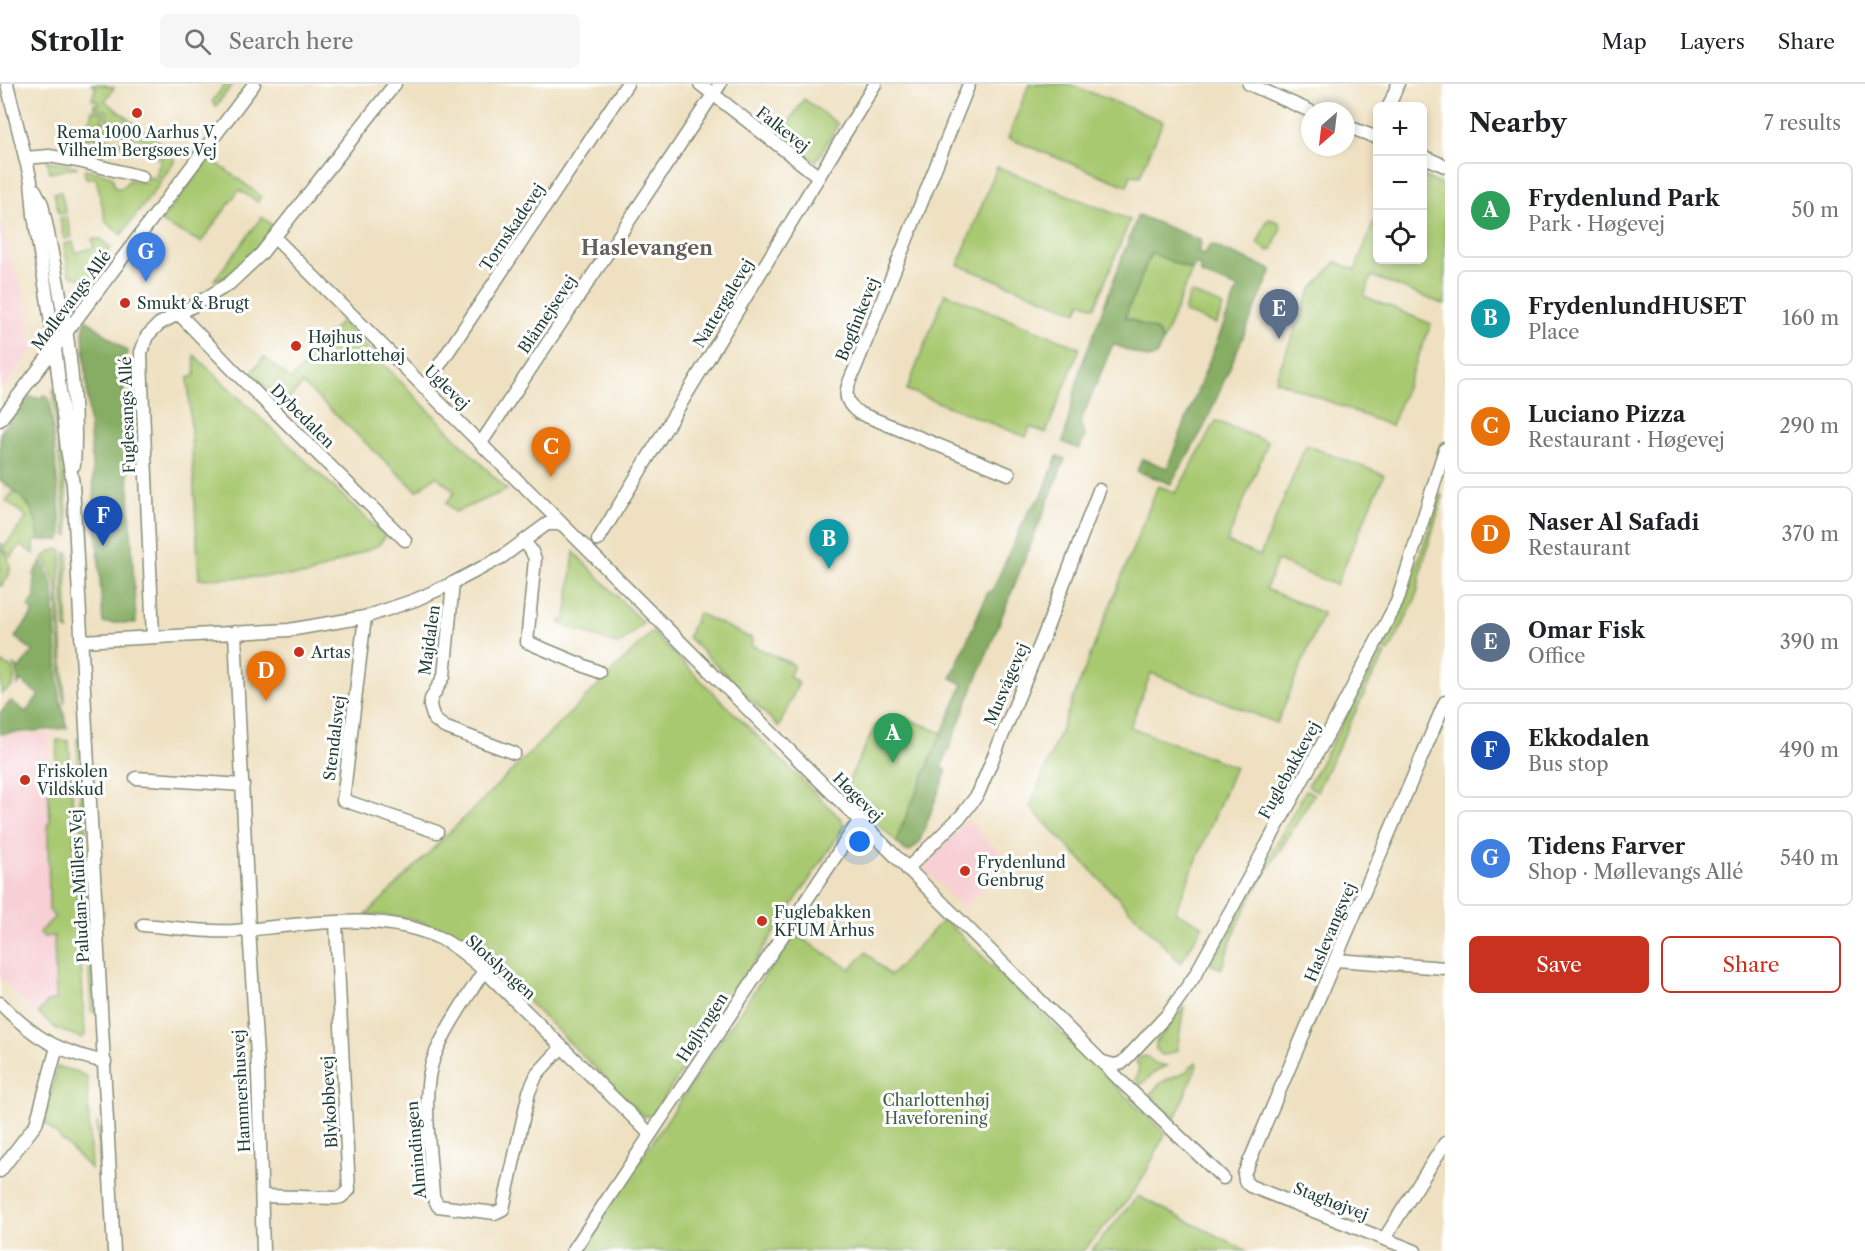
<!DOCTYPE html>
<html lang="en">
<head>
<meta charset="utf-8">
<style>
	body { margin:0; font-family:"Libre Caslon Text",serif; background:#f6f6f6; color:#202124 }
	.controls { position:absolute; right:18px; top:18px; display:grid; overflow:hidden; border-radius:9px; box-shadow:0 3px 9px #0003 }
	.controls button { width:54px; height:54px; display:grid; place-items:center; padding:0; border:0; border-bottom:2px solid #e0e0e0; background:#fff; color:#202124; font:30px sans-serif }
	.compass { position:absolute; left:1301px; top:18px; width:54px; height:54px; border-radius:50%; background:#fff; box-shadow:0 3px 9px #0003; rotate:208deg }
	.you { position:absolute; left:860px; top:758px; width:21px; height:21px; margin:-15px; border:4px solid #fff; border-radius:50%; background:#1a73e8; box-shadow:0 0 0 9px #1a73e833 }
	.badge { display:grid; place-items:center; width:39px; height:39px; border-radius:50%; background:#c8321e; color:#fff; font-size:20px; font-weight:700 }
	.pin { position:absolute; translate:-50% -50px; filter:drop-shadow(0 2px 3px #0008) }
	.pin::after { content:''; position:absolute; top:32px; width:21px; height:18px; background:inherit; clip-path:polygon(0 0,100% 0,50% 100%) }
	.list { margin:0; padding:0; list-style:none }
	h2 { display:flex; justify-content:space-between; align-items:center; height:78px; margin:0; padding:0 24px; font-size:26px }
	h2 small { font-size:20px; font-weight:400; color:#757577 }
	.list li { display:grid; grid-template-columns:39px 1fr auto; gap:18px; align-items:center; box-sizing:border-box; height:96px; margin:0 12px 12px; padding:0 12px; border:2px solid #e0e0e0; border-radius:9px }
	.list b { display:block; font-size:22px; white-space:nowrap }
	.list p { margin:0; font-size:20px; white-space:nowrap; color:#757577 }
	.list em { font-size:20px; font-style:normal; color:#757577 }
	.actions { display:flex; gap:12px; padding:18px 24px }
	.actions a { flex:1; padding:14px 0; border:2px solid #c8321e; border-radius:9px; text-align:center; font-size:21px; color:#c8321e }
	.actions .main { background:#c8321e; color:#fff }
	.icon { flex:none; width:33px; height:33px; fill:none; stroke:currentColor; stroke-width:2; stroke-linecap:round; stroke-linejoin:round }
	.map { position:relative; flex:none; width:1445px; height:1167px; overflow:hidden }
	header { display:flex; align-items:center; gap:36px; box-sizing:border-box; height:84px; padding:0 30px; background:#fff; border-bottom:2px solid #e0e0e0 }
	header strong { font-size:28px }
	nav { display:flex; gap:33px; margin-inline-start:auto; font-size:21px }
	.search { width:420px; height:54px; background:#f6f6f6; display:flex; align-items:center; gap:15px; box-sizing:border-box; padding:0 21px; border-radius:9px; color:#757577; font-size:22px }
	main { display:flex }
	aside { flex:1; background:#fff }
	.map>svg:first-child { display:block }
</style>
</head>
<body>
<header>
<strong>Strollr</strong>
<div class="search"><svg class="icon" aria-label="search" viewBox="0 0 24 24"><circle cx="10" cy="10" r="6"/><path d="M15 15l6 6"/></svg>Search here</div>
<nav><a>Map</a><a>Layers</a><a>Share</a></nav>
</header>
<main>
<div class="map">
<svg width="1445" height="1167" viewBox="0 0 1445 1167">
	<rect width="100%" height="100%" fill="#fff"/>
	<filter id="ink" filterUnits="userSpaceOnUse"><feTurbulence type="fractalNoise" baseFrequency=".0167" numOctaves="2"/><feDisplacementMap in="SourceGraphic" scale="12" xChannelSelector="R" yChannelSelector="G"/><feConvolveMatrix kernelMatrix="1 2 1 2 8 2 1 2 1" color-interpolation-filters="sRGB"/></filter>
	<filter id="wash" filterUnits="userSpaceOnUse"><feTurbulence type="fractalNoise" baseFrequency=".008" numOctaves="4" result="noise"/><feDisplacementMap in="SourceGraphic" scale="24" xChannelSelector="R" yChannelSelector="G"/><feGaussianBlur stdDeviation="1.35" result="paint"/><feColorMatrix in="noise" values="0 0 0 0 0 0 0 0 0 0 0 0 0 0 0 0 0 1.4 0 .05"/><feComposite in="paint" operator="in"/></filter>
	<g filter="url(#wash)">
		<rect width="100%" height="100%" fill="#eee0c0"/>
		<g fill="#f7cfd4">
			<path d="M0,130L9,172L23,207L32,263L30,268L0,309Z"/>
			<path d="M48,649L58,938L51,942L40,934L0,894V652Z"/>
			<path d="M967,736L1009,778L963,824L923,783Z"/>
		</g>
		<g fill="#a9c971" stroke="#648352" stroke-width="1.5">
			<path d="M90,0H101L114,4L105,17L162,60L114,49L117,38L106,35L107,27L94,24V20L98,21L99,18L92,15L96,2Z"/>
			<path d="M225,0H233L216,22L212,18Z"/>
			<path d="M1029,0H1069L1163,37L1140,92L1131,91L1127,102L1008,54Z"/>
			<path d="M804,15L838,40L816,78L780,51Z"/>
			<path d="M92,26L104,29L102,37L113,40L111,48L88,43Z"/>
			<path d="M70,44L152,66V69H155V67H161L157,76L158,71L150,70V66L144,65L143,68L137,67L138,64L131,62L129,66L124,65V61L118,60L116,63L110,62L111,58L104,57L103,61L100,60L101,57L97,56V53L91,52L90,55L84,54V51L79,48L76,52L70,51L71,48L67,47L66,45Z"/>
			<path d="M164,68L175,76L162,95L155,91Z"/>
			<path d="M210,74L261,112L258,118L239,106L201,158L160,138Z"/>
			<path d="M47,76L51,77L78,83L50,89Z"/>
			<path d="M997,83L1130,136L1095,223L1081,218L1077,228L958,181Z"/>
			<path d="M86,85L112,92L115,104H122L129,96L146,99L149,92L161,98L121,151L106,138L96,94H86L84,87Z"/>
			<path d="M1423,92L1445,103V221L1372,192L1364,212L1431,240L1391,342L1275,296L1311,206L1336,178L1355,186L1377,130L1378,176H1422Z"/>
			<path d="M61,108L66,129L59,130L54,109Z"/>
			<path d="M67,133L72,153L64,155L60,134Z"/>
			<path d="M262,133L274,143C262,158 235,197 214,196Z"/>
			<path d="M1270,135L1280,139L1281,143L1272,166L1269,167L1257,160L1267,136Z"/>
			<path d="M92,155H101L111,164L90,195L87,196L72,192L69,189L64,160L73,158L76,169L94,163Z"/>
			<path d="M1151,169L1192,186L1163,257L1157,247L1125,233Z"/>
			<path d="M945,209L1080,264L1046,349L1030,343L1026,353L907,306Z"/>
			<path d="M1191,209L1222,221L1223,223L1217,239L1215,240L1184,228L1189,210Z"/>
			<path d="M341,237L507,406L455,428L446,419L455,408L436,392L417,407L303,300L284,320L251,289L264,273L291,296Z"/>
			<path d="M194,271L385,452L379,461L308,491L199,495L188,294L195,292Z"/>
			<path d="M53,304L57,313L60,334L69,452L66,451Z"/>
			<path d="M1216,337L1268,358L1227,458L1260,472L1306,361L1384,391L1336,501L1277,477L1266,505L1323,529L1277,639L1151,589L1130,643L1235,683L1175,828L1203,841L1181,879L1030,723L1157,404L1159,402L1176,409Z"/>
			<path d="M15,408C32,419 37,436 39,456L34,458V470L21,461L11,473L0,462V459L5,462L27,433L6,417L11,410Z"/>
			<path d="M1440,411L1443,412L1423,479L1416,514L1389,568L1383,565L1401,529Z"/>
			<path d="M0,464C14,475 13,492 0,503Z"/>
			<path d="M60,465L62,467L59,504L65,619L62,607L57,503L44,473L51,467Z"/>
			<path d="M67,468L69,469L66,502L68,547L65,545L63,506L65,470Z"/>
			<path d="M574,468L643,539L619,561L560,540V536H566Z"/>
			<path d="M698,529L753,555L751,561L794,581L789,593L799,598L779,643L688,553Z"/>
			<path d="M652,548L842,736L844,743L652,1032H643L484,873C443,843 416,831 366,831Z"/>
			<path d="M1382,568L1386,571L1372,594L1317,707L1308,702Z"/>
			<path d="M0,578L12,584L15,593L13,602L1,610Z"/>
			<path d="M904,633L942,649L897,759L844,706L875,642L879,638Z"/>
			<path d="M77,654L81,657L82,669L95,928L91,927Z"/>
			<path d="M57,656L69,657L85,951L82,954L57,945L38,929L48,918L56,916L54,852L44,853L39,848L55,833L49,826L48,739L50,738L47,680L56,679Z"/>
			<path d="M1306,706L1314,710C1290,753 1260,793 1239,838C1232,853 1227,870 1221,885L1210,880Z"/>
			<path d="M944,835L1165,1050L1145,1090L1127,1117L1083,1167H579L793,849L850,885L866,868L890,892Z"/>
			<path d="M1184,923L1177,966L1169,970L1162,971L1156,965V958Z"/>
			<path d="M1146,972L1155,979L1167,982L1157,986L1141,1001L1136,996L1139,982L1136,978L1141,973Z"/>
			<path d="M1196,978L1197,981L1175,1035L1150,1010L1162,998L1187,987Z"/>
			<path d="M57,983L78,988L87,993L91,1085L44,1038Z"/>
			<path d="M97,1038L101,1059L103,1088L100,1090Z"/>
			<path d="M1138,1112L1247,1167H1091Z"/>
		</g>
		<g fill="#86ad63" stroke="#52754c" stroke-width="1.5">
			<path d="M1138,131L1200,156L1201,162L1198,169L1205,171L1208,164L1212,161L1272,186L1204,343L1171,400L1137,387L1142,375L1167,384L1238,204L1201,190L1200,182L1196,180L1192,186L1151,169L1125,233L1157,247L1163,257L1156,272L1147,274L1113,260L1080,339L1085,352L1079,365L1063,358L1080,286Z"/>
			<path d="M86,235L128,268L122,278L136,539H103L83,248Z"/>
			<path d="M43,311L47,312L50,316L62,452L60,456H39C35,419 26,417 0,396V349L28,313L42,314Z"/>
			<path d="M1057,372L1065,375L941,684L947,686L919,759L910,767H906L897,759L899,749L963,600L951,594L988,508L992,507L1029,426L1042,412Z"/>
			<path d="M42,476L53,503L59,608L67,644L0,650V629L11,617L26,628L39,611L21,597L18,601V590L13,580L19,585L33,567L15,553L34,528L28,523L35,513L34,490Z"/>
		</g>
	</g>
	<g filter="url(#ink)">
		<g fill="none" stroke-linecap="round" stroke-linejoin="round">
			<g stroke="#868e7a" stroke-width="15">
				<g id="minor">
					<path d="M7,0L31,97L34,131L55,264L67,365L73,400L114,1167"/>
					<path d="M700,0L819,93"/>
					<path d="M969,0L856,282C848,302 838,314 859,329L1009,390"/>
					<path d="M1249,0L1310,27"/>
					<path d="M1389,22L1398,0"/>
					<path d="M1346,42L1378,54"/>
					<path d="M1422,72L1445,82"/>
					<path d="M25,74L49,72L78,77L142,93"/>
					<path d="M35,106L42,120C59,203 80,296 74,381"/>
					<path d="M275,154L520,399"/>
					<path d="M179,230L239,292L405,456"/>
					<path d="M424,304L627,0"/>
					<path d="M0,336L254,0"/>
					<path d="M481,359L720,0"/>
					<path d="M525,403L1125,1001L1223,1094"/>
					<path d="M598,456L875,0"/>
					<path d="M524,458L531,466L535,475L527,558L599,588"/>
					<path d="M453,499L444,592L431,615L430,622L434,635L444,643L514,669"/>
					<path d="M365,533L343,716L437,748"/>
					<path d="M235,548L249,845L258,988L263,1167"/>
					<path d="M153,553L142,300L141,268L147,252L159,240L193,222L229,200L261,170L395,0"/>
					<path d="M81,557L289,546L365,533L415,516L453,499L502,473L547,440H561"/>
					<path d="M136,694L243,701"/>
					<path d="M907,785L962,731L978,710L1045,549L1099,406"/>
					<path d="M143,841C172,843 207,849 235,847C301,841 387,824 447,858C461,866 472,876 484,886L650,1050"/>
					<path d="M1336,876L1445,884"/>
					<path d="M484,886C468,913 438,954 431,983C422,1016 431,1077 433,1112L438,1122L495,1129L503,1125L529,1008L537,990L562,963"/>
					<path d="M0,919C34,954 57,967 105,978"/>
					<path d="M1103,978L1114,981L1122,979L1168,930L1194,893L1329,648L1397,518L1445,365"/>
					<path d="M0,1087L36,1040L57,963"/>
					<path d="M262,1112L336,1114L341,1113L349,1106L336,839"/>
					<path d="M1384,1155L1445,1059"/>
					<path d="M573,1167L859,737"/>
					<path d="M1415,1167L1250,1102L1245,1097L1244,1090L1445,618"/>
				</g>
			</g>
			<use href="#minor" stroke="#fff" stroke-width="12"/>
		</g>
	</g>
	<g fill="#c8321e" stroke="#fff" stroke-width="2">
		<circle cx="137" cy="29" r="6"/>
		<circle cx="125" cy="219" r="6"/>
		<circle cx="296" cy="262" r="6"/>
		<circle cx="299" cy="568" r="6"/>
		<circle cx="25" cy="696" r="6"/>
		<circle cx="965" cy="787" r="6"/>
		<circle cx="762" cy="837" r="6"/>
	</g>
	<g text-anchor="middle" stroke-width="6" stroke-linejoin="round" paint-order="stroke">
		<g font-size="16" fill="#1f3d34" stroke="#fff">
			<text transform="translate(783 45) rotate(38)" y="6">Falkevej</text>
			<text transform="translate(512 143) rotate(-56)" y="6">Tornskadevej</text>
			<text transform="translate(71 216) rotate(-53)" y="6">Møllevangs Allé</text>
			<text transform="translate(723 219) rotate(-59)" y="6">Nattergalevej</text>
			<text transform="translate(547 230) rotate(-56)" y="6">Blåmejsevej</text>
			<text transform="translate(857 235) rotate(-68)" y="6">Bogfinkevej</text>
			<text transform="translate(447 303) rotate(44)" y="6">Uglevej</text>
			<text transform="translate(127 331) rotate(-92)" y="6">Fuglesangs Allé</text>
			<text transform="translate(303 332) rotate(45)" y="6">Dybedalen</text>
			<text transform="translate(429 556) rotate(-82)" y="6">Majdalen</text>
			<text transform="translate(1006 600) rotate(-67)" y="6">Musvågevej</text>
			<text transform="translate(334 654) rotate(-83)" y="6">Stendalsvej</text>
			<text transform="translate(1289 686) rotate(-61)" y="6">Fuglebakkevej</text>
			<text transform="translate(858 713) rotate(45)" y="6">Høgevej</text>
			<text transform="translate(79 802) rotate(-93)" y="6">Paludan-Müllers Vej</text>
			<text transform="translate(1330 848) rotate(-67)" y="6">Haslevangsvej</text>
			<text transform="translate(501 883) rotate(42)" y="6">Slotslyngen</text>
			<text transform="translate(702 943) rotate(-57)" y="6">Højlyngen</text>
			<text transform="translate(241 1007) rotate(-93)" y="6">Hammershusvej</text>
			<text transform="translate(329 1018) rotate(-93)" y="6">Blykobbevej</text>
			<text transform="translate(416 1066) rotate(-95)" y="6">Almindingen</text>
			<text transform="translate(1331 1117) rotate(21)" y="6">Staghøjvej</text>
		</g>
		<g font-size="16" fill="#1f3d34" stroke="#fff" text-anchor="start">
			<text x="137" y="54" text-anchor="middle">Rema 1000 Aarhus V,<tspan x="137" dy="18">Vilhelm Bergsøes Vej</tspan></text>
			<text x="137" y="225">Smukt &amp; Brugt</text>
			<text x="308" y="259">Højhus<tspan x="308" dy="18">Charlottehøj</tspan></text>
			<text x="311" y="574">Artas</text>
			<text x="37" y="693">Friskolen<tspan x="37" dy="18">Vildskud</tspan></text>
			<text x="977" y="784">Frydenlund<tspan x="977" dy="18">Genbrug</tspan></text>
			<text x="774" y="834">Fuglebakken<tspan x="774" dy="18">KFUM Århus</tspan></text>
		</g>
		<g font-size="16" fill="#426043" stroke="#fff">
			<text x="936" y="1022">Charlottenhøj<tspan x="936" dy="18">Haveforening</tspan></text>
		</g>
		<g font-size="20" font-weight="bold" fill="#61615a" stroke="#fff">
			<text x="647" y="171">Haslevangen</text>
		</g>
	</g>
</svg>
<div class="controls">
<button>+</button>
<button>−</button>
<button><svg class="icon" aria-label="locate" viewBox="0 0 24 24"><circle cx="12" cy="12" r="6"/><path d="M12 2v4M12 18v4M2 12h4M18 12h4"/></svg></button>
</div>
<svg class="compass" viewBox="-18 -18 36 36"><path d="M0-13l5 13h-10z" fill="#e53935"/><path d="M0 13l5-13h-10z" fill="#757577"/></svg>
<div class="you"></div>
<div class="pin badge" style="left:893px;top:679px;background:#2e9e5b">A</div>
<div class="pin badge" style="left:829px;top:485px;background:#0f9aa8">B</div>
<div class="pin badge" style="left:551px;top:393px;background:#e8710a">C</div>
<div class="pin badge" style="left:266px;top:617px;background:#e8710a">D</div>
<div class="pin badge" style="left:1279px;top:255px;background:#5c6f8a">E</div>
<div class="pin badge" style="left:103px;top:462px;background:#1a4fb4">F</div>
<div class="pin badge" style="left:146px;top:198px;background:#3f7fe0">G</div>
</div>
<aside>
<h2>Nearby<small>7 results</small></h2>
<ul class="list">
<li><span class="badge" style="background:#2e9e5b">A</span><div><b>Frydenlund Park</b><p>Park · Høgevej</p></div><em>50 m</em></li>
<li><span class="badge" style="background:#0f9aa8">B</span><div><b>FrydenlundHUSET</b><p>Place</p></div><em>160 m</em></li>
<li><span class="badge" style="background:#e8710a">C</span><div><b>Luciano Pizza</b><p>Restaurant · Høgevej</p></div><em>290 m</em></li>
<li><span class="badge" style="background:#e8710a">D</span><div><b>Naser Al Safadi</b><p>Restaurant</p></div><em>370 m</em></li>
<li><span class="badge" style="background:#5c6f8a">E</span><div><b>Omar Fisk</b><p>Office</p></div><em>390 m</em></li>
<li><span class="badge" style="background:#1a4fb4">F</span><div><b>Ekkodalen</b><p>Bus stop</p></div><em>490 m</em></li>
<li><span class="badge" style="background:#3f7fe0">G</span><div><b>Tidens Farver</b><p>Shop · Møllevangs Allé</p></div><em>540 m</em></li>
</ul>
<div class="actions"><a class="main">Save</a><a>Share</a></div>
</aside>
</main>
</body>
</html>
